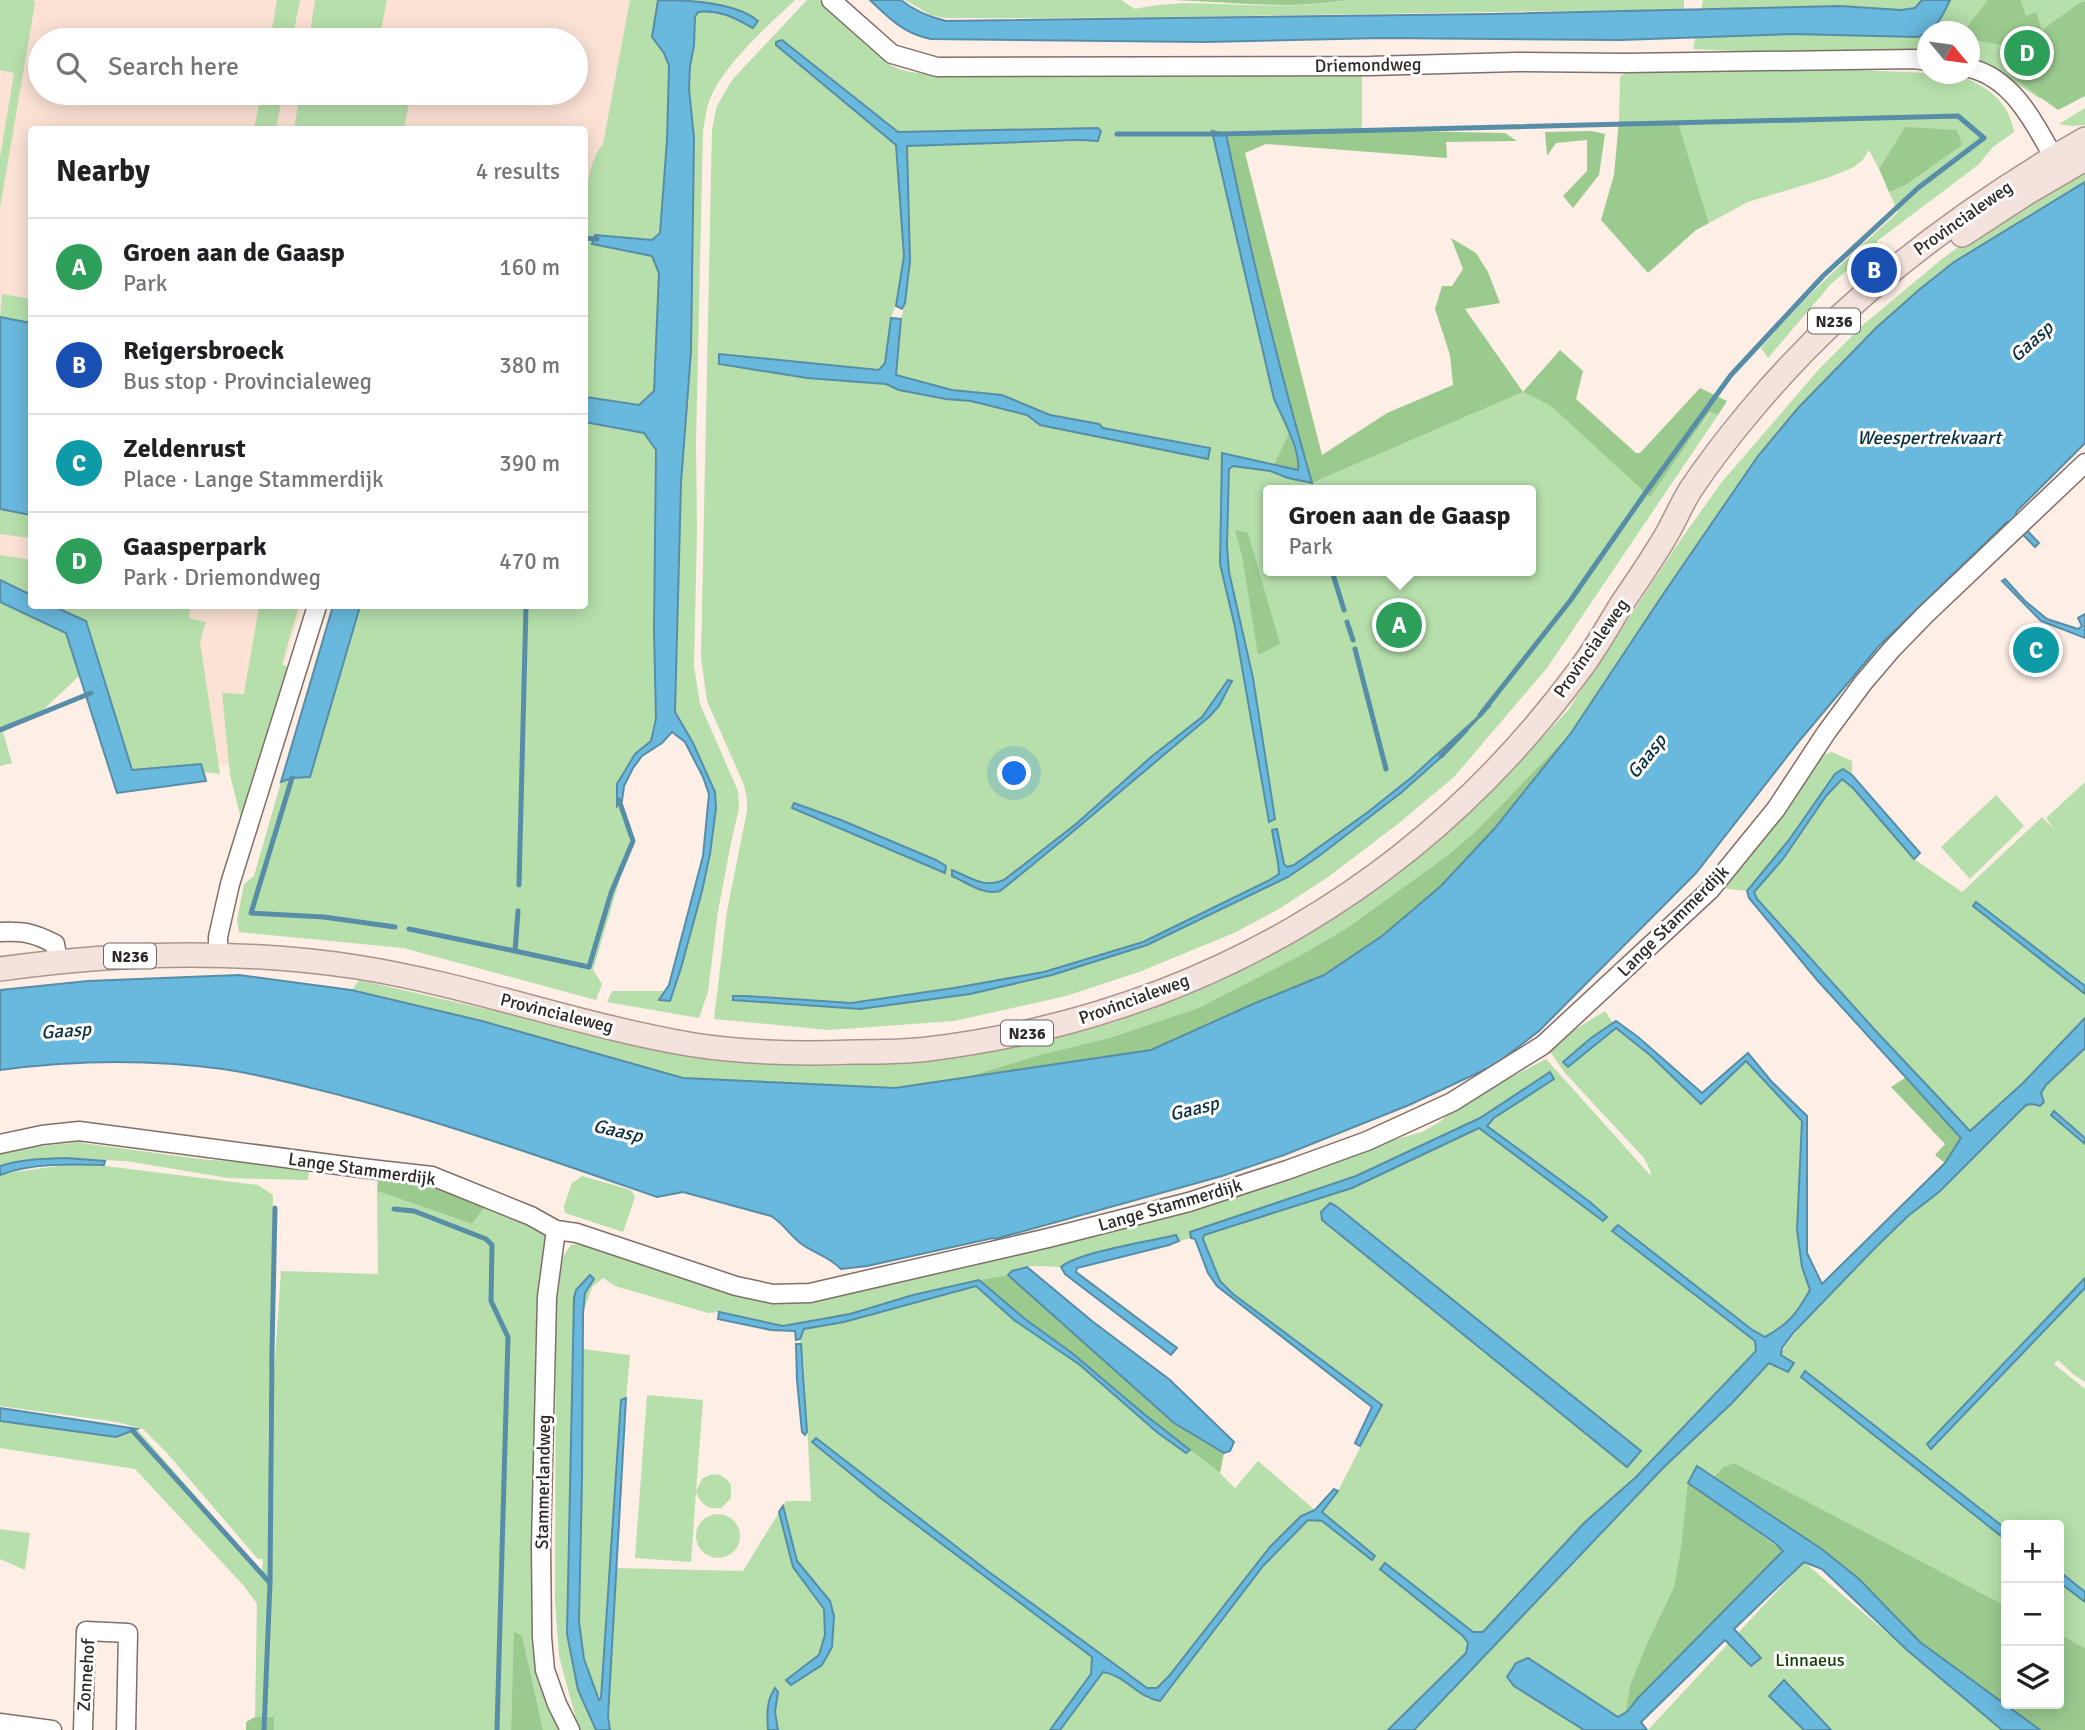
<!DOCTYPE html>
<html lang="en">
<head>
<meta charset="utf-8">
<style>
	body { margin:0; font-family:Signika,sans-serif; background:#f2f2f2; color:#202124 }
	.controls { position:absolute; right:21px; bottom:21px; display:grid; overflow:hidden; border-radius:7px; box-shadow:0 4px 18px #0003 }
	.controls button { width:63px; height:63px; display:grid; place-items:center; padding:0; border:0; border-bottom:2px solid #e0e0e0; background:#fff; color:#202124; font:35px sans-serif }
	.compass { position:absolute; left:1917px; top:21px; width:63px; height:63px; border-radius:50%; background:#fff; box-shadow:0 4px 18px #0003; rotate:119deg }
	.you { position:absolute; left:1015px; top:774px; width:24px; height:24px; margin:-18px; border:5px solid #fff; border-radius:50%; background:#1a73e8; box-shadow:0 0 0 10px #1a73e833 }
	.badge { display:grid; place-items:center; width:46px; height:46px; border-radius:50%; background:#883eb0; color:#fff; font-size:23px; font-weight:700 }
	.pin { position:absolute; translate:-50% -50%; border:4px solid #fff; box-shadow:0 2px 7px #0006 }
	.popup { position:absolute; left:1263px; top:485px; width:273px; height:91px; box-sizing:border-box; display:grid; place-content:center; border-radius:7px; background:#fff; filter:drop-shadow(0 2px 5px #0005); font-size:23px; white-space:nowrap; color:#757577 }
	.popup b { font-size:26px; color:#202124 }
	.popup::after { content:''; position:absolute; left:50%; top:100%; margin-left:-14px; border:14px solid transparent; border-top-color:#fff }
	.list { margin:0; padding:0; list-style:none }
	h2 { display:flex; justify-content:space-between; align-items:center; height:91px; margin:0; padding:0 28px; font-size:30px }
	h2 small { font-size:23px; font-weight:400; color:#757577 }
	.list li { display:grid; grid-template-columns:46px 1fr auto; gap:21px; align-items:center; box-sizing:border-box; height:98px; padding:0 28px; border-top:2px solid #e0e0e0 }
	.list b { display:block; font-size:26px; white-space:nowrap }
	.list p { margin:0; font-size:23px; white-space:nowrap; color:#757577 }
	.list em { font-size:23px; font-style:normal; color:#757577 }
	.icon { flex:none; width:38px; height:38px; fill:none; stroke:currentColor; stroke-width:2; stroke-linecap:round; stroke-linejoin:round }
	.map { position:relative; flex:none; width:2085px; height:1730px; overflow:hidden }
	.search { position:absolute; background:#fff; box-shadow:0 4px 18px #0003; left:28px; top:28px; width:560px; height:77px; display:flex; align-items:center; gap:18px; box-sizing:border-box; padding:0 24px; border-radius:38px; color:#757577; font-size:26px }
	.panel { position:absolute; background:#fff; box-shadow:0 4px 18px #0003; left:28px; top:126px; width:560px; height:483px; border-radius:7px }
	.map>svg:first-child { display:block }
</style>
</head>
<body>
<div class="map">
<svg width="2085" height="1730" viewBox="0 0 2085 1730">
	<rect width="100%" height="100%" fill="#fdeee6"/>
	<path fill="#fce2d5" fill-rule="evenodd" d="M0,0H664L585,413L584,130H32V606H302L253,766L216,765L95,691L0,593ZM40,40H576V93H40Z"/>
	<g fill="#b6dfab" fill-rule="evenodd">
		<path d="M0,0H33L35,3L0,208V158L14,73L0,70Z"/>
		<path d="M277,0H300L292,40H270Z"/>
		<path d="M315,0H387L379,40H309Z"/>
		<path d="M630,0H658L652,37L664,53L669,66L667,140L660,233L652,240L595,236L592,244L652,256L659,273L654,392L640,405L585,397V193C589,177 592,157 603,144Z"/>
		<path d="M683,0H795C767,27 725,63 710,99C706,108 705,121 703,131L696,443L697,529L694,666L700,704L738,791L739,808L731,843L718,911L708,992L699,1018L607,1002L612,991H665L660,1000L681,968L710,854L715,819V792L693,743L675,712L681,483L691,351L689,89L695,16L698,12L711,10L735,19L736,9Z"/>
		<path d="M807,0H819L890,65C904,72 917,73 933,75L1362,73V130L1228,131L1226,134L1213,132L1265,364L1274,399L1289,433L1274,464L1222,453L1220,564L1235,627L1269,822L1275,819L1253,678L1229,572L1227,546L1229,469L1233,466L1270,471L1288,478L1312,483L1523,392L1551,406L1650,496L1711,412L1718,415L1547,668L1454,777L1399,823L1328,877L1279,909L1234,933L1139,972L1066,996L954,1021L829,1030L714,1019L727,911L747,811V799L744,785L707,701L701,658L712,129L717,106L732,80ZM781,40L898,132L1098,128L1101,130V136L1098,141L906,146L910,261L905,303L901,319L896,375L952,390L1002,395L1050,415L1099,424L1103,428L1210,447L1208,458L1040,425L1027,415L971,401L946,399L899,390L886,384L807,378L720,364V355L879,370L885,363L891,318L899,295L904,256L896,145L777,45ZM1268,490H1530V571H1268ZM1231,681L1219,706L1209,717C1139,775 1071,835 1000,891C984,896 966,883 952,876V870C970,878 986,889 1004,880L1076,824L1151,757L1202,717L1212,706L1221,687ZM1482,713L1439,759L1402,792L1288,877L1147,945L1052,975L970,994L860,1009L733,1000V996H745L851,1003L954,988L1044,972L1143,942L1270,880L1279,874L1272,830H1277L1284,864L1287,867L1294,865L1368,812L1412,777ZM792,807L841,820L936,860L946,866L945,872Z"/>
		<path d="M905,0H1121L1135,9C1174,0 1207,4 1248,5C1281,6 1315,6 1347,0H1684V10C1438,11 1191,19 945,18L931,15Z"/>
		<path d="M1703,0H2085V85L2062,106L2039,98L1977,58L1970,56L1969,32H1927V51L1814,55L1693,49Z"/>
		<path d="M1834,69L1951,74C1981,81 2009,99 2014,132L1993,147L1978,165L1877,241L1878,244L1831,284L1768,358L1761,348C1802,298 1851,256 1898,212L1889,192L1904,186L1905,127L1879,169L1869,150L1862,161L1852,168L1827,178L1748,202L1709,223L1678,122L1619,121L1620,77L1627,71Z"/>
		<path d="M261,93H283L276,129H254Z"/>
		<path d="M300,93H411L404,129H294Z"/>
		<path d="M2085,108V125L2072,126L2059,124Z"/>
		<path d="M2085,166V182L2026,217L1920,289L1840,364L1758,456L1664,593L1571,733L1476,831L1448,855L1347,928L1301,955L1198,1008L1109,1038L1039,1055L960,1079L895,1088L683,1078L482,1021L352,990L359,980L683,1054L768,1064L835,1066L956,1058L1064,1036L1115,1022L1234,973L1278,951L1376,889L1426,849L1475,805L1518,764L1568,710L1675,548L1721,483L1820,368L1864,324L1942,259L2004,213Z"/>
		<path d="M2,294L31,299V323L0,317Z"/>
		<path d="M585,422L644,433L656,450L654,630L656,719L651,741L635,754L624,770L618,805L622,801L631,847L621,875L593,970L602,984L596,1000L403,948L239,932L237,920L244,884L254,876L281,782L292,778L310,777L360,606H584Z"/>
		<path d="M0,509L31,515V538L0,534Z"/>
		<path d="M0,555L31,560V595L0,580Z"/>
		<path d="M0,602L66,633L79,676L41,712L3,732L12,763L0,766Z"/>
		<path d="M53,606H190L189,618L206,622L200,642L220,774L204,772L201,764L132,770L86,621Z"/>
		<path d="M259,606H299L282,664L290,668L243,827L230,775L222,693L244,694Z"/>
		<path d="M1832,752L1852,761V775L1843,769L1835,774L1789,840L1747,891L1720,888L1771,831L1822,755Z"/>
		<path d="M1842,779L1853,788L1914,859L1962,892L2042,817L2055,830L2046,818L2085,782V986L1976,902L1973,906L2085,994V1018L2023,1083L1970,1131L1874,1029L1757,899L1754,892L1783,859L1826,796Z"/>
		<path d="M1996,795L2024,826L1970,879L1941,847Z"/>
		<path d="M1605,1011L1613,1023L1591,1038L1567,1067L1616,1028L1650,1055L1700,1103L1746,1060L1802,1121L1797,1230L1802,1267L1810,1290C1797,1314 1789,1324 1766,1337L1751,1329L1618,1226L1613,1230L1696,1297L1755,1342L1756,1351L1636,1477L1583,1524L1483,1632H1473L1385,1564L1380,1569L1463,1636L1468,1643L1466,1652L1388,1730H1060L1103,1672L1113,1673L1149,1700L1263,1566L1309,1520L1321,1521L1371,1560L1322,1512L1338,1491L1382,1405L1233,1294L1220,1281L1203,1239L1204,1235L1352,1188L1479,1128L1603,1221L1590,1202L1487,1126L1549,1073L1480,1118L1356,1176L1190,1232L1191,1238L1179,1241L1176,1235C1150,1241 1078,1252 1061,1267C1045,1267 1020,1262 1008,1275L979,1280L913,1295L850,1314L783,1326L719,1312L708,1313L615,1286L603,1278L592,1287L583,1313L585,1293L594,1279L574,1298L567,1634L578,1690L596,1730H579L559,1656L555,1600L556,1280L562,1258L571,1245L585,1243L775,1297L1129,1223L1226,1200L1376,1145L1422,1132L1441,1121L1456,1106L1546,1059L1651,1176L1650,1170L1644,1158L1564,1072L1550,1051L1553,1043ZM1322,1221L1449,1298L1641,1452L1627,1467Z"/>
		<path d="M2085,1048V1138L2054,1112L2051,1115L2085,1144V1278L1927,1444L1931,1448L2085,1288V1382L2073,1374L2058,1360L2054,1364L2085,1389V1648L2059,1634V1525H2006V1606L1734,1463L1723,1467L1714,1477L1697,1467L1674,1587L1647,1643L1630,1685L1625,1713L1617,1717L1528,1658L1514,1686L1584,1730H1414L1664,1467L1732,1403L1770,1363L1781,1355C1783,1339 1888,1233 1906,1218C1917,1209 1929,1201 1939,1191C1969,1163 1997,1134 2026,1105L2032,1104L2040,1106L2044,1102L2041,1093L2046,1085Z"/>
		<path d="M78,1138L82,1143L200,1159L299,1167L310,1164L308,1180L228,1178L126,1161L66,1158L26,1160L0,1166V1150L72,1143Z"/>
		<path d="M81,1163L258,1185L273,1195L268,1461L281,1271L378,1274L377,1191L472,1224L485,1207L547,1234L541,1263L537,1342L532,1628L537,1672L546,1700L561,1730H543L522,1635L515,1631L511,1730H274L273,1717H255L257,1604L244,1586L135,1469L0,1448V1421L116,1437L137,1429L262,1572L263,1559H258L166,1452L143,1429L117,1422L0,1406V1174Z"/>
		<path d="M582,1176L631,1190L635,1197L623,1232L565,1213L564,1206L572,1183Z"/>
		<path d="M976,1286L1014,1320L1080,1365L1158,1433L1186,1453L1190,1450L1220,1473L1235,1488L1258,1461L1315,1510L1301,1516L1169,1676L1157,1688H1147L989,1572L873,1483L838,1454L849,1472L878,1496L1092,1657L1091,1673L1050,1730H778L775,1712L778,1692L767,1706L768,1730H610L608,1717L617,1568L743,1571L786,1501H811L804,1364L800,1339L804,1329L844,1322ZM783,1507L797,1561L830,1601L834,1616V1628L822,1665L789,1682L787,1679L819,1655L825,1635L824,1609L793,1567Z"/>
		<path d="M583,1349L630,1355L626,1398L621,1400L601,1699L598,1700C583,1671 577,1633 580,1601Z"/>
		<path d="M647,1395L703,1400L696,1491L702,1479C714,1471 723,1473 731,1485V1498L721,1508C706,1510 701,1503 696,1492L691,1562L635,1558Z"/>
		<circle cx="718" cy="1536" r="22"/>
		<path d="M0,1529L30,1533L25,1570L0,1559Z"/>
		<path d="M1804,1562L1907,1650L2026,1730H1648Z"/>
	</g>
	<g fill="#9bca8f">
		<path d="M1174,0H1347C1289,10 1231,2 1174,0Z"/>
		<path d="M1988,0H2020L2026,16L2036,12L2042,30L2078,4L2085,1V96L2058,110L2012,77L2003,67L2016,48L1970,39L1969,32L1964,31Z"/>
		<path d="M1619,121L1678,122L1709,223L1696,230L1648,273L1601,220L1614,175Z"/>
		<path d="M1905,127L1957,130L1962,145L1904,186L1889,192L1879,169Z"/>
		<path d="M1362,130L1505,133L1517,141L1446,142L1447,158L1266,144L1245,153L1322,455L1387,413L1453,385L1450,355L1435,309L1442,286H1452L1463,269L1451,238L1476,253L1488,272L1500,303L1465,309L1523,392L1560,350L1583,371L1576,399L1636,453H1640L1700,388L1727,401L1718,415L1710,412L1650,497L1551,406L1523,392L1312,483C1279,368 1250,252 1226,134L1251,131Z"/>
		<path d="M1592,131L1605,134L1599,175L1573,208L1563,196L1587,171V140L1556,143L1547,156L1545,132Z"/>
		<path d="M1289,433L1299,463V470L1274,464Z"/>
		<path d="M1235,530L1248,533L1280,644L1258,655L1242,556Z"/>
		<path d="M1571,733L1495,828L1441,886L1382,936L1324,975L1253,1004L1151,1050L960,1079L1039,1055L1109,1038L1198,1008L1301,955L1347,928L1448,855L1476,831Z"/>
		<path d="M1905,1078L1962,1138L1945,1163L1935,1155L1945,1144L1891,1087Z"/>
		<path d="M378,1178L431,1186L485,1207L472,1224L377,1191Z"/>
		<path d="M1008,1275L1174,1423L1224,1453L1220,1473L1144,1414L1072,1353L1025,1319L979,1280Z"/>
		<path d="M1734,1463L2006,1606V1704H2059V1634L2085,1648V1730H2040L1920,1642L1859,1579L1823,1550L1714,1477L1723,1467Z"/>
		<path d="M1688,1483L1784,1551L1625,1713L1630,1685L1647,1643L1674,1587L1681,1548Z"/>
		<path d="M514,1631L522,1635L543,1730H511Z"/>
		<path d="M255,1717H274V1730H246V1722Z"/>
	</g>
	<g fill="#69b9de" stroke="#578da6" stroke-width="2">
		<path d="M658,0C686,0 736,2 758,21L753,28C735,18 719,9 698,12L695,17L694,46L690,66L689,89L694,138L691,351L681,483L675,712L693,743L715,792L716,808L710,854L702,891L681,968L670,1001L659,1000L669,985L703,856L709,794L703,777L685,742L672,732L662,743L642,756L633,768L624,786L622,801L617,806V784L635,754L651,741L656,719L654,630L656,450L644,433L584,422L585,397L639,405L654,391L659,273L652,256L592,244L595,235L652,240L660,233L667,140L669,66L664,53L652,37Z"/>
		<path d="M870,0H901C914,11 930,17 946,21L1493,14L1840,6L1901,10L1915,8L1922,0H1950C1941,19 1938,27 1918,37L1792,34L1620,40L1382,38L1204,42L931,39C904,34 889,18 870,0Z"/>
		<path d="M782,40L898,132L1098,128L1101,131L1098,141L1079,140L907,146L910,261L905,303L902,309L896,306L904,256L896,145L776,45V42Z"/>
		<path d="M1212,131L1226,134C1250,252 1279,368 1312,483L1288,478L1270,471L1233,466L1229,469L1227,546L1229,572L1253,678L1275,819L1269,822L1235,627L1220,564L1222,453L1298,470C1301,451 1282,417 1274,399Z"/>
		<path d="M2085,182V443L2016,512L2018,521L2039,543L2035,547L2014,525L2007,522L1879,646L1800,740L1696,873L1539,1031L1495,1065L1409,1105L1284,1155L1222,1176L995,1239L993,1238L867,1266L841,1269C828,1255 812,1253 799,1242C788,1233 784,1224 771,1216L683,1192L657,1197C553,1161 449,1124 343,1096C303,1086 264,1075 223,1069C149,1059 74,1060 0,1070V990L88,981L239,975L351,990L482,1021L683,1078L895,1088L1151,1050L1253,1004L1324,975L1382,936L1441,886L1495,828L1571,733L1664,593L1758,456L1799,407L1877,327L1920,289L1954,262Z"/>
		<path d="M0,317L31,323V515L0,509Z"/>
		<path d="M891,318L901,319L896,375L952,390L1002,395L1050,415L1099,424L1103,428L1210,448L1208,459L1040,425L1027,415L971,401L946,399L899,390L886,384L807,378L719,364V354L879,370L885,363Z"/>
		<path d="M2005,579L2025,601L2047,619L2078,629L2082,626L2078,618L2085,614V638L2041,621L2002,581Z"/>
		<path d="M0,580L31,595L32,606H53L86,621L132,770L201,764L206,781L117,793L66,633L0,602Z"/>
		<path d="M333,606H360L310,777L292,778L281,782Z"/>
		<path d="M1228,680L1232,681L1219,706L1209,717C1139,775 1071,835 1000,891C984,896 966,882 952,876V870C969,877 985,889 1004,880L1076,824L1151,757L1202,717Z"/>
		<path d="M1491,705L1439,759L1402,792L1319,856L1288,877L1147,945L1052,975L970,994L860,1009L733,1000V996H745L851,1003L954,988L1044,972L1143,942L1270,880L1279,874L1278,863L1272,830L1277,829L1284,864L1287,867L1294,865L1368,812L1412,777Z"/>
		<path d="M1843,769L1852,775L1920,853L1914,859L1853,788L1842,779L1826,796L1783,859L1754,892L1757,899L1874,1029L1970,1131L2023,1083L2085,1018V1048L2046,1085L2041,1093L2044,1102L2040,1106L2032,1104L2026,1105L1939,1192L1908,1216L1875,1248L1794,1332L1782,1348L1781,1355L1794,1363L1788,1372L1769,1363L1732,1403L1664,1467L1414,1730H1388L1466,1653L1468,1643L1463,1636L1380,1569L1385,1563L1473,1632H1483L1583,1524L1636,1477L1756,1351L1755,1341L1612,1231L1618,1225L1751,1329L1765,1337C1789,1324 1797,1313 1810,1290L1802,1267L1797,1230L1802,1121L1746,1061L1701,1104L1650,1055L1616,1028L1568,1067L1563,1062L1591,1038L1616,1021L1638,1037L1702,1093L1748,1053L1771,1081L1807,1116V1253L1822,1284L1945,1163L1961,1138L1818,981L1749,898L1747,891L1789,840L1835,774Z"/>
		<path d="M794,803L841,820L936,860L946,866L945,873L792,808Z"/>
		<path d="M1976,902L2085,986V994L1973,906Z"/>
		<path d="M1550,1072L1554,1079L1494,1118L1487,1126L1590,1202L1607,1217L1603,1221L1479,1128L1352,1188L1204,1235L1203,1239L1220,1281L1233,1294L1382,1405L1360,1446L1355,1443L1372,1407L1217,1286L1208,1273L1195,1239L1191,1238L1190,1232L1356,1176L1480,1118Z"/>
		<path d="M2054,1111L2085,1138V1144L2051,1115Z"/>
		<path d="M66,1158L105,1161L104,1165C72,1164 30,1163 0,1175V1166C21,1159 44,1159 66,1158Z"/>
		<path d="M1330,1203L1336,1206L1641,1451L1627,1467L1322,1220L1321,1212Z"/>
		<path d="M1176,1235L1179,1241L1169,1245L1077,1268L1076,1272L1177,1348L1171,1355L1065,1274L1061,1267C1078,1252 1151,1241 1176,1235Z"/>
		<path d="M1027,1267L1092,1321L1170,1380L1234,1442L1230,1451L1224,1453L1174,1423L1008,1275L1012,1271Z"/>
		<path d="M590,1275L594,1279L585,1293L583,1313L582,1478L579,1622L584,1659L599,1700L601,1698L621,1400L626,1398L608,1717L610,1730H596L578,1690L567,1634L574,1298L576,1290Z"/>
		<path d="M2085,1278V1288L1931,1449L1927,1444Z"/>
		<path d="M979,1280L1025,1319L1072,1353L1144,1414L1190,1450L1186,1453L1158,1433L1080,1365L1014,1320L976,1286L844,1322L804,1329L800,1339L796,1340L795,1331L771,1330L718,1319L719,1312L783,1326L850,1314L913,1295Z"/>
		<path d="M796,1344H801L807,1432L805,1435L802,1432L797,1380Z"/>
		<path d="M1805,1371L2006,1529V1540L1801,1377Z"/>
		<path d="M0,1408L137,1429L116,1437L0,1421Z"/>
		<path d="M816,1438L989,1572L1147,1688H1157L1169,1676L1270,1547L1301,1516L1315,1510L1334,1489L1338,1491L1322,1512L1375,1556L1372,1560L1322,1521L1308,1520L1263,1566L1160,1701C1138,1698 1125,1675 1103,1672L1060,1730H1050L1091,1674L1092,1657L878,1496L812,1442Z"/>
		<path d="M1697,1466L1823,1550L1859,1579L1920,1642L2040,1730H2002L1907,1650L1822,1569L1804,1562L1734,1629L1761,1658L1751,1666L1725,1640L1641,1722L1647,1730H1584L1514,1686L1507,1677L1516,1663L1528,1658L1618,1717L1628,1711L1637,1699L1783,1551L1775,1543L1688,1483Z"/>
		<path d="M783,1506L797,1561L830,1601L834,1616L832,1647L822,1665L791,1685L786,1680L819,1655L825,1635L824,1609L793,1567L779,1512Z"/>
		<path d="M2059,1571L2085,1592V1602L2059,1582Z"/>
		<path d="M1784,1680L1831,1730H1804L1769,1696Z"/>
		<path d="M775,1688L778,1692L775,1712L778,1730H768C767,1715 766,1701 775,1688Z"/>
	</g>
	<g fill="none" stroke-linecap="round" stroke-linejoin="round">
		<g stroke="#578da6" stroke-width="5">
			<path d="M1117,134H1220L1958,116L1984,138L1918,188L1823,276L1731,375L1646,492L1570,601L1480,715"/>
			<path d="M584,238L597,239"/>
			<path d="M1332,571L1344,610"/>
			<path d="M1347,622L1353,640"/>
			<path d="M1355,649L1386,769"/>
			<path d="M0,730L91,693"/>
			<path d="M1441,756L1466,730"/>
			<path d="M292,778L251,913L324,917L395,927"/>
			<path d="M519,885L526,606"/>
			<path d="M518,911L515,951L589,967L611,893L633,841L619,800"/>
			<path d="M409,929L515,951"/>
			<path d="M394,1209L414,1211L486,1239L492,1245L491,1301L508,1337L497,1730"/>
			<path d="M132,1430L270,1583"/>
			<path d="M264,1730L270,1583L272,1350L275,1208"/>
		</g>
		<g stroke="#806f68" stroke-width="21">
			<g id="minor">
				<path d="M831,0L892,54L937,67L1370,66L1516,62L1625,63L1915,59L1927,61"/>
				<path d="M1969,68C2016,78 2039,132 2060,169"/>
				<path d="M0,932C24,931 34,933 55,944L58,961"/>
				<path d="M218,955V937L230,884L317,606"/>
				<path d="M0,1144L42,1135L79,1131L361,1168L432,1176L531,1216L556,1230L577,1233L736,1286L773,1294L810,1293L1048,1238L1189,1202L1287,1170L1367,1141L1452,1102L1543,1045L1710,890L1776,809L1826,733L1863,683L1892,649L1925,615L2085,463"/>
				<path d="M556,1230L547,1297L541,1546L542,1637L545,1670L557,1704L570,1730"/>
				<path d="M0,1723L52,1730"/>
				<path d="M83,1730L86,1631L128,1633L126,1730"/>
			</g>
		</g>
		<g stroke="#aa948d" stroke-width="26">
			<g id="major">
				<path d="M1962,235L2025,194L2085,159"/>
				<path d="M0,969C119,952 238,949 357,967C471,985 580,1026 694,1045C746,1053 802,1054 854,1052C879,1052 904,1052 928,1049C1196,1016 1422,885 1581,668C1596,648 1608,626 1621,605C1637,581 1654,557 1668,532C1676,518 1682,503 1691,489C1709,462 1730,435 1751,410C1844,298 1959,211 2085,139"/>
			</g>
		</g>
		<use href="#minor" stroke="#fff" stroke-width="18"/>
		<use href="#major" stroke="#f4e2dd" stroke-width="23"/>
	</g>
	<g text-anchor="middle" stroke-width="6" stroke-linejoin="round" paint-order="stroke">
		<g fill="#fefefe" stroke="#6c6865" stroke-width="2">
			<rect x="1808" y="308.5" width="52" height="25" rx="5"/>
			<rect x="104" y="943.5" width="52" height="25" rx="5"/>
			<rect x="1001" y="1020.5" width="52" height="25" rx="5"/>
		</g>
		<g font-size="16" font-weight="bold" fill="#2e2724">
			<text x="1834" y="327">N236</text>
			<text x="130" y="962">N236</text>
			<text x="1027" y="1039">N236</text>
		</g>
		<g font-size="18" fill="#2e2724" stroke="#fefefe">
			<text transform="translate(1368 65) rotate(-1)" y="6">Driemondweg</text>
			<text transform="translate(1963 218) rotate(-35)" y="6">Provincialeweg</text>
			<text transform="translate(1591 648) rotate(-55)" y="6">Provincialeweg</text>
			<text transform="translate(1673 921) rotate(-45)" y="6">Lange Stammerdijk</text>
			<text transform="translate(1134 999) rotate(-20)" y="6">Provincialeweg</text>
			<text transform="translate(557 1013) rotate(14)" y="6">Provincialeweg</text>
			<text transform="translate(362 1169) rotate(8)" y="6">Lange Stammerdijk</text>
			<text transform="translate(1170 1205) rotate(-16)" y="6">Lange Stammerdijk</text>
			<text transform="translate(543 1482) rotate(-89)" y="6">Stammerlandweg</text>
			<text transform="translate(86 1675) rotate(-86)" y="6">Zonnehof</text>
		</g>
		<g font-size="18" fill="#123f02" stroke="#fefefe">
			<text x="1810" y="1666">Linnaeus</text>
		</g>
		<g font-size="19" font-style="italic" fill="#0a3040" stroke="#fefefe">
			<text transform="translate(2031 341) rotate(-41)" y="7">Gaasp</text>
			<text x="1929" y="444">Weespertrekvaart</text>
			<text transform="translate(1646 756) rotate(-51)" y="7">Gaasp</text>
			<text transform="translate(66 1030) rotate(-4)" y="7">Gaasp</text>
			<text transform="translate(1194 1108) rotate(-14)" y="7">Gaasp</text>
			<text transform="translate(618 1130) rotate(13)" y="7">Gaasp</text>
		</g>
	</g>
</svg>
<div class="controls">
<button>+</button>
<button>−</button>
<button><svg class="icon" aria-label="layers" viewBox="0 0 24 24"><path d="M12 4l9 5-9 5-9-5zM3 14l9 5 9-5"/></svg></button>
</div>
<svg class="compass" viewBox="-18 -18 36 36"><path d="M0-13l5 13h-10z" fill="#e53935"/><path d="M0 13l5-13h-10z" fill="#757577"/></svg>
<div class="you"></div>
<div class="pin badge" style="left:1399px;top:625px;background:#2e9e5b">A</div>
<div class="popup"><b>Groen aan de Gaasp</b>Park</div>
<div class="pin badge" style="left:1874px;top:270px;background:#1a4fb4">B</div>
<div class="pin badge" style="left:2036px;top:650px;background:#0f9aa8">C</div>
<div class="pin badge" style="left:2027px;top:53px;background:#2e9e5b">D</div>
<div class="search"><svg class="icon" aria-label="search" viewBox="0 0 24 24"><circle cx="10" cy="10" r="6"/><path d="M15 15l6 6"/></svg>Search here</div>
<section class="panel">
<h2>Nearby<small>4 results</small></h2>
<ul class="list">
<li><span class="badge" style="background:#2e9e5b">A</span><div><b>Groen aan de Gaasp</b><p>Park</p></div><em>160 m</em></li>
<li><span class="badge" style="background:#1a4fb4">B</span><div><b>Reigersbroeck</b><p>Bus stop · Provincialeweg</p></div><em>380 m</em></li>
<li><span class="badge" style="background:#0f9aa8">C</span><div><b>Zeldenrust</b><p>Place · Lange Stammerdijk</p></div><em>390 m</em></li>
<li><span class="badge" style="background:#2e9e5b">D</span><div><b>Gaasperpark</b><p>Park · Driemondweg</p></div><em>470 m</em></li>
</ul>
</section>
</div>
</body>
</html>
